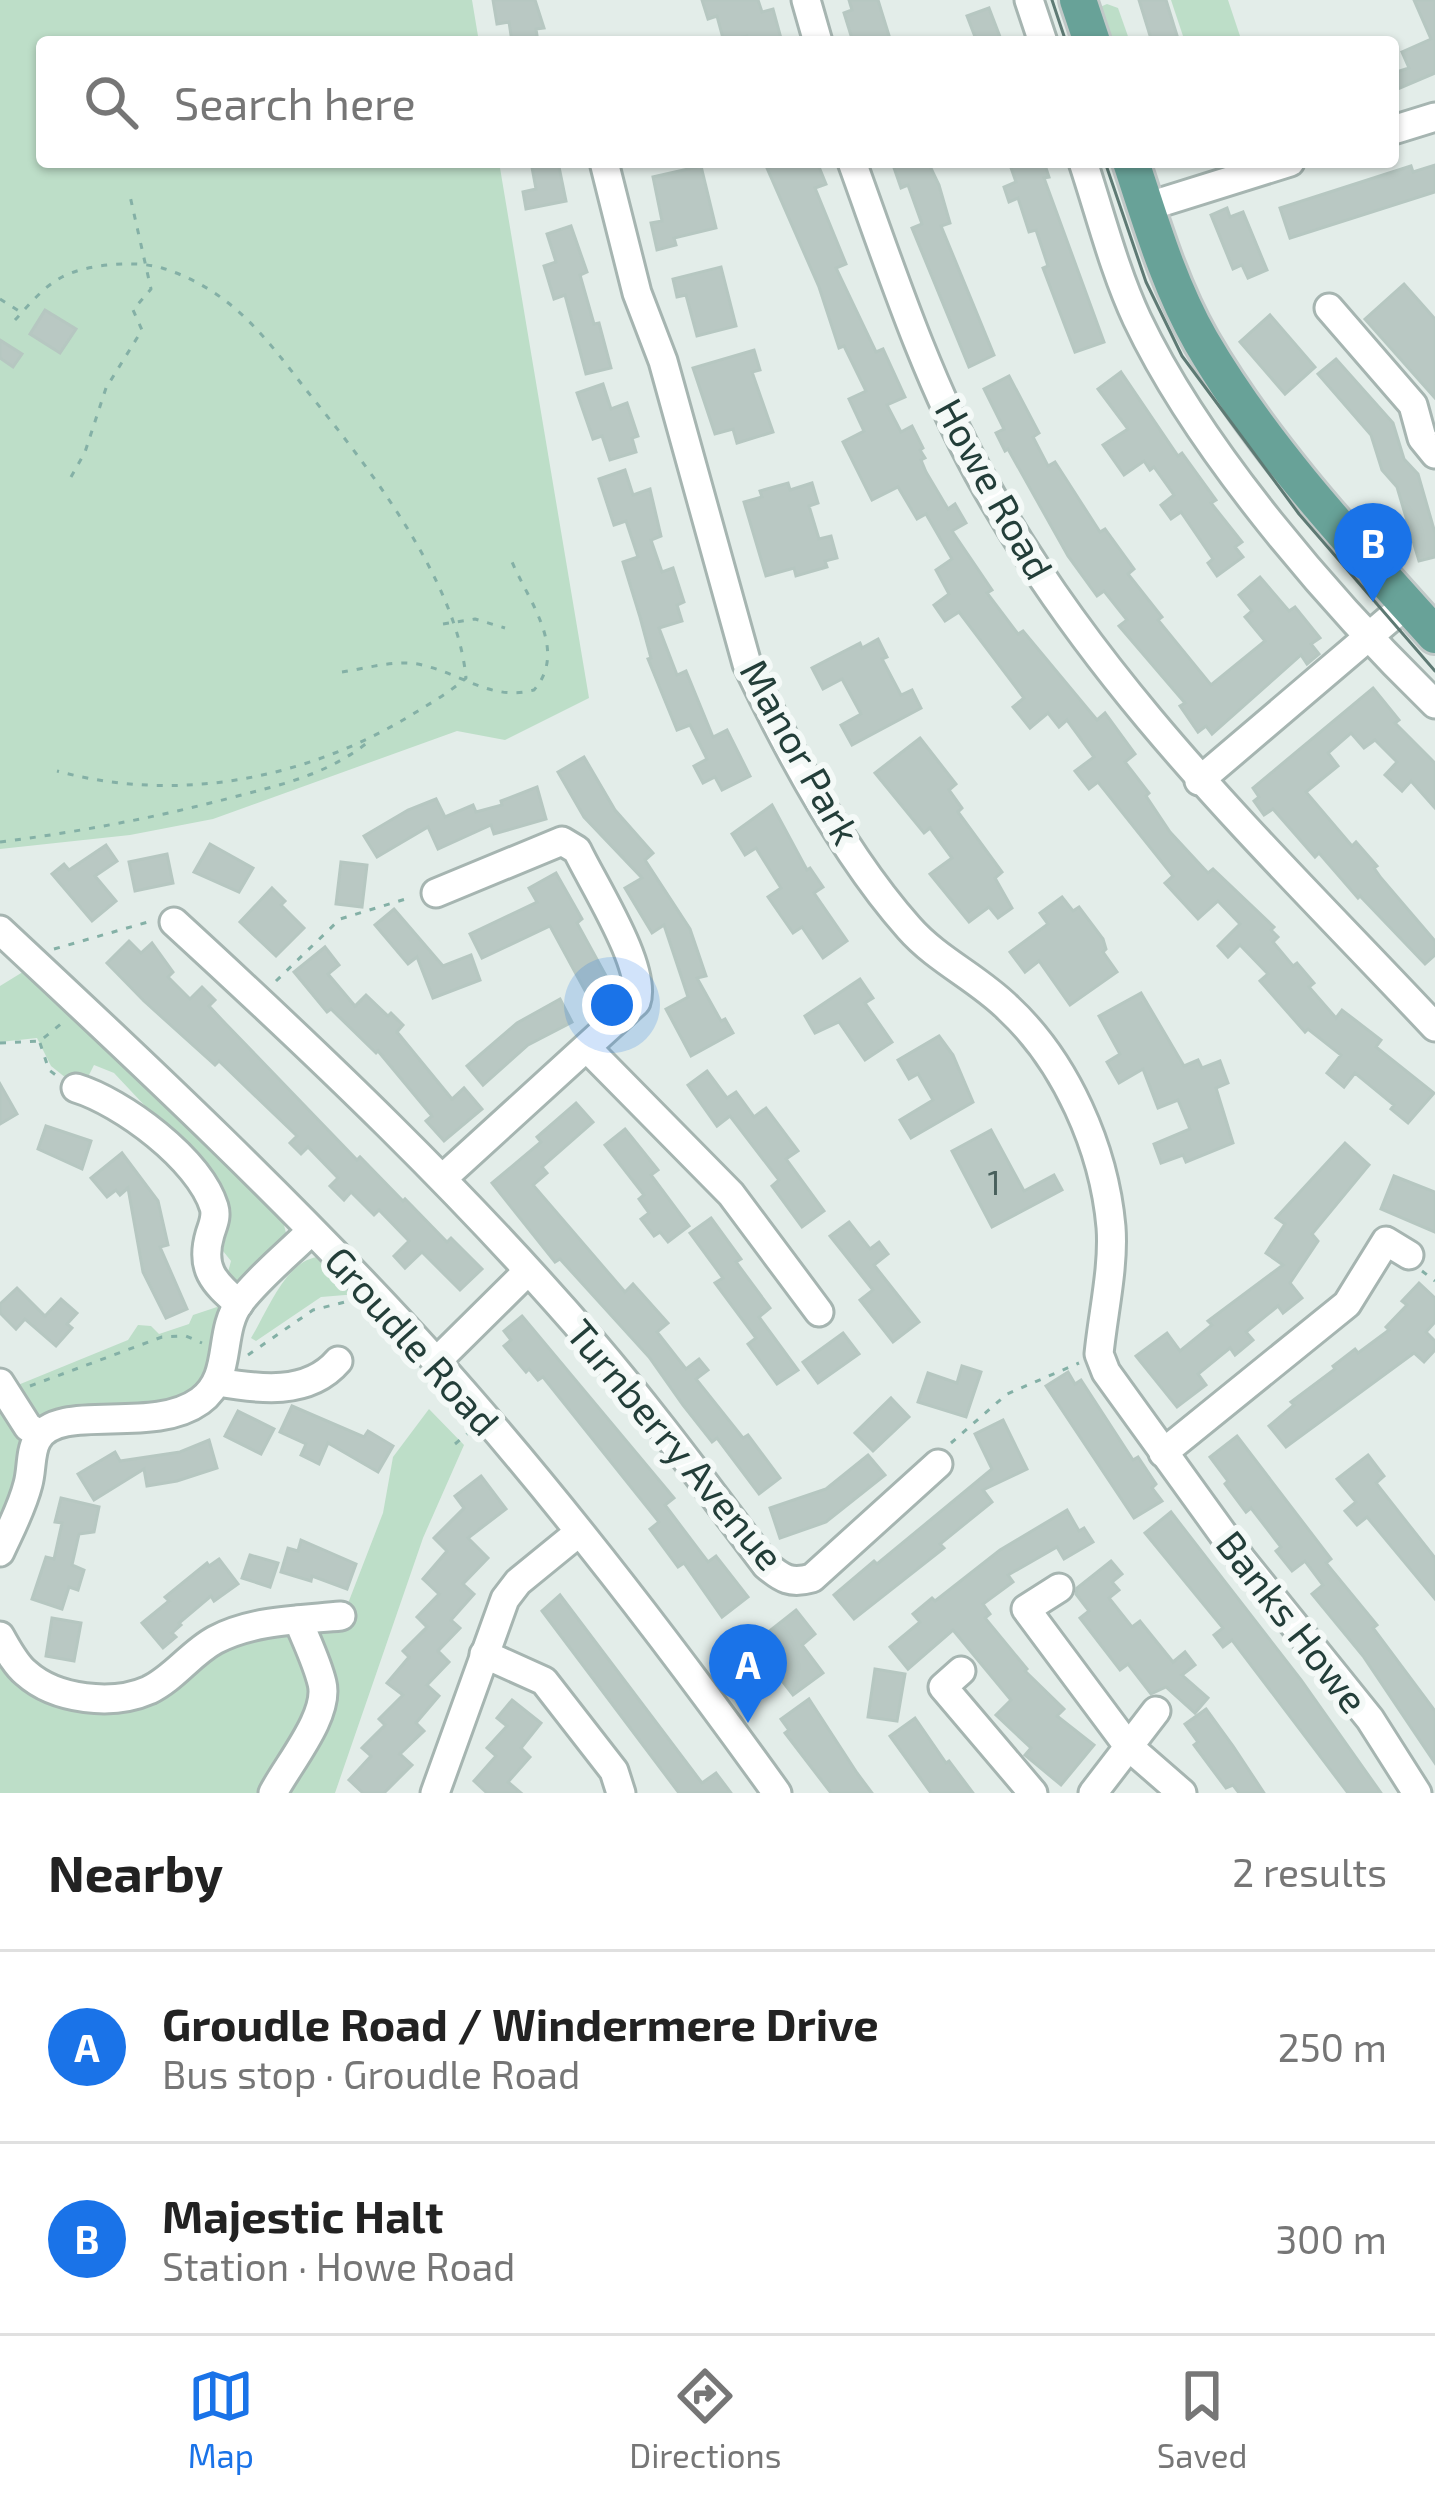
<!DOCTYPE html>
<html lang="en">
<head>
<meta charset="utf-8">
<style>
	body { margin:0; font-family:"Exo 2",sans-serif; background:#f6f6f6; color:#222 }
	.you { position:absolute; left:612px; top:1005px; width:42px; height:42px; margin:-30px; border:9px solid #fff; border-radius:50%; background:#1a73e8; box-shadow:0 0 0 18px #1a73e833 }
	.badge { display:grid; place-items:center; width:78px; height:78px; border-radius:50%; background:#1a73e8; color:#fff; font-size:39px; font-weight:700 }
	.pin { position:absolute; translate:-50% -99px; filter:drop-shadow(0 3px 6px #0008) }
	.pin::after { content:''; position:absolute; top:63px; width:42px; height:36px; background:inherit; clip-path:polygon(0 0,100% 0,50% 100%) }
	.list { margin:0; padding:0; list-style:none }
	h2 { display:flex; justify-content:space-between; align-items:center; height:156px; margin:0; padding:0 48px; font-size:51px }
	h2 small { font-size:39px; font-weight:400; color:#767676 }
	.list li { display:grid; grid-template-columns:78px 1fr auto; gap:36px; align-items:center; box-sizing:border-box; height:192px; padding:0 48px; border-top:3px solid #e0e0e0 }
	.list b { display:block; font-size:45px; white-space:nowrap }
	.list p { margin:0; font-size:39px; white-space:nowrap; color:#767676 }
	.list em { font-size:39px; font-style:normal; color:#767676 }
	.icon { flex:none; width:66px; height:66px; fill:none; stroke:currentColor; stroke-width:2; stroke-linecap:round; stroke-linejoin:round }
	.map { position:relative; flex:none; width:1435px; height:1793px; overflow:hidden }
	.search { position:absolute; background:#fff; box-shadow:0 3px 9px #0004; left:36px; right:36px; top:36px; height:132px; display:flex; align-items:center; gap:30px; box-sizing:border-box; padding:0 42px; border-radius:12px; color:#767676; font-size:45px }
	.sheet { height:540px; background:#fff }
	nav { display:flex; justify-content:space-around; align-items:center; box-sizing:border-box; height:168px; border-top:3px solid #e0e0e0; background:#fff; font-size:33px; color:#767676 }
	nav a { display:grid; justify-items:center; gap:6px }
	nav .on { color:#1a73e8 }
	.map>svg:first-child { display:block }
</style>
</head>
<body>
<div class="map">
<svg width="1435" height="1793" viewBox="0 0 1435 1793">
	<rect width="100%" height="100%" fill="#e3ede9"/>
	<g fill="#bddec8">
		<path d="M0,0H472L479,42H42V162H499L589,698L505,740L457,731L213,819L130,835L0,849Z"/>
		<path d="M1171,0H1228L1242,42H1185Z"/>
		<path d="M1107,4L1118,8L1130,42H1111L1100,7Z"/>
		<path d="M26,970L282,1217L287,1237L241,1288L228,1272L231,1261L223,1251L230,1213L224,1190L114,1073L94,1065L86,1081L71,1082L51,1066L37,1038L0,1042V986Z"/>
		<path d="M317,1257L327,1262L357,1294L321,1297L256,1341L251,1338C267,1312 285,1262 317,1257Z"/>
		<path d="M223,1305C209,1371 211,1402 133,1412C115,1414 95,1406 77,1405C61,1405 50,1418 33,1414L13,1387L128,1340L138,1325L151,1326L159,1334L189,1324L193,1315Z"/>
		<path d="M0,1401L24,1435L19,1476L0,1528Z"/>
		<path d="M429,1409L464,1445L423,1538L335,1793H278L305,1744L317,1635L347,1606L383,1513L393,1457Z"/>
		<path d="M288,1633L299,1644L315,1699L262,1793H0V1652L77,1704L237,1642Z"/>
	</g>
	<g fill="#b9c8c3" stroke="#b6c7c1" stroke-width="3">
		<path d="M493,0H535L544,28L536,29L538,42H512L509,22L497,24Z"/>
		<path d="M702,0H758L762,12L773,9L782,42H748L747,36L724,42L717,16L708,19Z"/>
		<path d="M849,0H878L891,42H853L844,13L852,10Z"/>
		<path d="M1139,0H1166L1179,42H1152Z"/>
		<path d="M1414,0H1435V73L1393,91V73L1409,68L1402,52L1431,39Z"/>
		<path d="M989,8L1002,42H977L967,16Z"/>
		<path d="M531,162H558L566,201L526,209L523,192L536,189Z"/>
		<path d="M783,162H817L826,184L815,188L846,264L836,268L876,352L883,349L905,397L887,405L901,432L912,426L923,448L920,450L925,458L921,460L926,472L948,509L955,504L966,523L952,531L992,590L987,593L1018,634L1023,631L1097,720L1105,713L1135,754L1125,762L1149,793L1146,796L1170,832L1208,873L1213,869L1274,927L1271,930L1278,937L1273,942L1293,966L1297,963L1314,983L1309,987L1336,1018L1342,1010L1381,1040L1376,1047L1434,1093L1408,1123L1391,1109L1394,1105L1355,1073L1344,1087L1327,1073L1341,1055L1308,1029L1305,1032L1260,981L1268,974L1240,945L1228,957L1218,946L1240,924L1218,901L1198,919L1165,883L1173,876L1098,782L1089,789L1075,771L1094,757L1067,720L1059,727L1048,713L1030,728L1013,707L1024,698L959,612L945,621L934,605L949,594L936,570L952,559L926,514L917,519L898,487L872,500L843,442L864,431L849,399L866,391L844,346L839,348L819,287L767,168Z"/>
		<path d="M892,162H928L939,185L950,223L941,226L994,355L969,367L912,228L922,224L908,185L901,188Z"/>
		<path d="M1009,162H1044L1049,177L1044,178L1104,342L1075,352L1043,268L1048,266L1036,230L1029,232L1018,198L1009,202L1004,187L1016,182Z"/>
		<path d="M1435,165V192L1290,238L1280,208L1411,166L1413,172Z"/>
		<path d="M701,166L716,228L674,238L676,245L657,250L651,223L662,221L653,177Z"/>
		<path d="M1227,208L1230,217L1243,212L1267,270L1248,278L1242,265L1233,269L1211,215Z"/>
		<path d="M571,226L587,272L580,275L594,324L599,323L611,368L586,374L565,295L554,299L544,266L556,262L547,234Z"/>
		<path d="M721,267L736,326L697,336L686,295L677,297L673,279Z"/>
		<path d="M1404,284L1435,319V398L1365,319Z"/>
		<path d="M45,310L76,329L60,353L30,334Z"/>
		<path d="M1270,315L1315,367L1285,394L1240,342Z"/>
		<path d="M0,340L22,354L13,367L0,358Z"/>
		<path d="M754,350L760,370L752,372L773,432L737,443L733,429L715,434L693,368Z"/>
		<path d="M1336,359L1393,423L1404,459L1418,474L1435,533V557L1419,561L1397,487L1382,470L1371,435L1318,374Z"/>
		<path d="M1121,372L1178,456L1182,453L1216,500L1211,503L1242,542L1235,547L1243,557L1217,576L1208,563L1213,559L1181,512L1171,519L1161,505L1174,495L1154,467L1150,470L1144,461L1124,475L1103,445L1128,429L1098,389Z"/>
		<path d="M1009,376L1039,433L1033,437L1048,466L1055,462L1100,532L1105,529L1134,569L1128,574L1162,617L1158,620L1211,685L1265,641L1245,617L1252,611L1239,595L1260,577L1289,611L1295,607L1320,638L1311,644L1319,654L1307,664L1301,655L1212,734L1206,726L1198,732L1180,706L1185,703L1119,626L1127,620L1104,591L1097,596L1068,556L1008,449L1005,451L996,433L1004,429L984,389Z"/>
		<path d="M603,384L611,409L627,403L638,436L632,438L636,452L610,460L602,436L593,439L577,393Z"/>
		<path d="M625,470L633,495L650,489L661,536L651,540L662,572L673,568L684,602L677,605L682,621L659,628L677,675L686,671L713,737L727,730L750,776L722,790L715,777L703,783L694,766L707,759L690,725L677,730L648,659L651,658L640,617L623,562L638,557L626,521L614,525L599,479Z"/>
		<path d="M788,483L790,490L812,483L818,503L809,506L819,539L831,536L837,558L825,561L827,567L796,576L794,568L766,576L744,502L762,497L760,491Z"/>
		<path d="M878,639L887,657L882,659L901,695L912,690L921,708L852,745L841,725L861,714L842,679L823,689L812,668L860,643L862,648Z"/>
		<path d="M1373,688L1399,720L1395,723L1435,763V808L1411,781L1402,791L1385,775L1397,762L1375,740L1364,748L1351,733L1328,753L1338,766L1306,792L1352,846L1356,842L1377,866L1374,868L1381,878L1435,941V955L1425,964L1360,896L1358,898L1319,853L1315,857L1273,809L1264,815L1254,801L1259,797L1253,788Z"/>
		<path d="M920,738L956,784L949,790L962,808L958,812L1002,872L995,878L1012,908L998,918L989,907L969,922L930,874L952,858L930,828L924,833L875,773Z"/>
		<path d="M584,757L615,810L653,853L645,860L690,929L706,976L697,978L721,1021L725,1019L733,1033L691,1056L666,1009L688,997L664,925L652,933L625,888L642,878L584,817L558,772Z"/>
		<path d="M537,787L546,819L494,834L491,825L438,849L428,827L377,857L364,836L408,810L436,799L445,817L473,805L476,812L502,805L501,801Z"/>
		<path d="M772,805L807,870L810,868L823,887L814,893L847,941L823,958L802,927L793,933L768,897L781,888L756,848L745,855L732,834Z"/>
		<path d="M210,844L253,868L239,892L194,872Z"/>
		<path d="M106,845L117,861L95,876L116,901L92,921L52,874L64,864L69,870Z"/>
		<path d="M167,854L173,883L135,891L129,862Z"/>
		<path d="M341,862L367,865L362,907L336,904Z"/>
		<path d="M556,873L582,919L577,923L611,985L589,998L550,926L482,958L470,934L537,902L529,888Z"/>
		<path d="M272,888L285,901L281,905L304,928L276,956L240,922Z"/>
		<path d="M1062,897L1073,911L1079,907L1103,939L1106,949L1103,952L1117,972L1070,1005L1039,961L1025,972L1010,952L1048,924L1040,913Z"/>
		<path d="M394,909L443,966L471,955L480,980L433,998L417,957L408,964L375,925Z"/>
		<path d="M129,941L141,953L152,943L173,972L168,977L190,999L202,987L215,1000L209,1006L222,1020L357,1160L360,1157L403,1201L405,1199L447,1242L451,1238L482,1269L460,1290L422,1252L405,1268L394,1256L409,1241L379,1210L374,1215L351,1192L344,1200L330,1186L338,1178L308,1147L301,1154L290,1143L297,1136L219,1061L215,1065L144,1001L107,963Z"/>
		<path d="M325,947L339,965L328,974L355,1006L366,995L388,1016L391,1013L403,1025L397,1032L452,1099L464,1088L482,1109L444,1141L426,1121L432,1116L378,1051L376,1053L331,1009L327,1012L294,972Z"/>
		<path d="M860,979L873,998L865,1003L892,1042L865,1060L839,1022L815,1033L805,1016Z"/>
		<path d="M1141,993L1184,1066L1198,1060L1202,1068L1220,1061L1228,1083L1216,1088L1233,1143L1186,1162L1183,1155L1161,1163L1154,1144L1190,1129L1178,1100L1158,1108L1143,1069L1119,1083L1107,1062L1120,1054L1099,1016Z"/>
		<path d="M560,999L572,1022L528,1045L483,1085L467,1066L517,1023Z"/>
		<path d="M939,1036L953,1055L973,1102L911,1138L900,1120L933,1100L918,1074L909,1079L898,1060Z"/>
		<path d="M707,1071L727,1098L736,1092L754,1117L766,1108L798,1151L786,1159L824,1211L802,1227L772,1186L779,1180L730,1116L717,1126L688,1085Z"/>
		<path d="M0,1084L17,1114L0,1124Z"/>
		<path d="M576,1103L593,1122L542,1167L547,1173L533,1185L625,1292L633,1284L668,1323L657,1332L686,1369L699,1359L708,1370L696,1379L743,1438L748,1435L780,1478L759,1494L717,1438L712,1442L683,1405L649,1357L560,1259L555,1262L492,1183L541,1142L537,1137Z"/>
		<path d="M46,1126L91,1141L82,1169L38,1149Z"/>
		<path d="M625,1129L658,1170L651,1175L689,1226L668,1242L660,1232L654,1236L641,1219L649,1213L639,1199L644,1195L605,1145Z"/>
		<path d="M991,1130L1024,1191L1054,1175L1062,1190L992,1227L952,1151Z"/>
		<path d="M1345,1143L1369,1165L1312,1234L1318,1241L1290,1283L1302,1298L1283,1313L1278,1306L1246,1332L1253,1340L1235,1355L1230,1348L1198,1374L1206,1385L1177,1407L1136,1356L1167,1333L1180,1351L1212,1325L1208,1321L1283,1265L1266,1253L1285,1224L1276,1218Z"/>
		<path d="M122,1153L158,1201L168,1245L160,1247L187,1309L166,1318L143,1272L128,1188L120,1195L116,1190L107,1197L91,1178Z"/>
		<path d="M1394,1176L1435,1192V1232L1381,1209Z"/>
		<path d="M711,1218L741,1259L736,1262L770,1308L759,1317L798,1370L777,1384L748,1344L756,1338L715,1283L723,1278L690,1233Z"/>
		<path d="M849,1222L870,1249L879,1242L888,1254L874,1265L919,1322L893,1342L860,1300L873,1290L830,1236Z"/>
		<path d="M1419,1283L1435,1298V1322L1426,1332L1435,1341V1350L1424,1362L1414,1353L1286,1447L1269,1426L1294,1405L1291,1402L1335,1369L1333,1366L1355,1349L1358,1353L1389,1330L1386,1327L1407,1305L1402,1301Z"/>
		<path d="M17,1288L45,1316L61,1299L77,1313L67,1324L72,1328L56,1346L25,1319L16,1329L0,1313V1304Z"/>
		<path d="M522,1316L674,1498L665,1505L708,1562L716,1556L748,1597L722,1617L684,1563L678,1567L650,1529L659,1522L543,1377L538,1380L529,1369L526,1372L504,1346L511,1340L504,1331Z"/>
		<path d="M843,1333L859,1354L818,1383L803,1362Z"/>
		<path d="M962,1366L981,1372L966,1417L918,1402L928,1373L957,1383Z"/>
		<path d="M1068,1372L1075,1384L1081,1380L1133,1460L1138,1457L1156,1484L1152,1488L1162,1501L1134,1518L1046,1386Z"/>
		<path d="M891,1398L909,1417L873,1451L855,1433Z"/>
		<path d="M292,1406L364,1437L368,1431L393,1446L378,1472L328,1443L319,1464L301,1455L306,1444L280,1432Z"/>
		<path d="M238,1411L274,1429L261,1454L225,1436Z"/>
		<path d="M1003,1420L1027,1469L983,1490L992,1502L940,1544L944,1548L854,1619L834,1595L874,1561L877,1564L992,1469L975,1434Z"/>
		<path d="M1237,1436L1331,1559L1326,1563L1377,1625L1373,1628L1435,1711V1763L1363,1656L1312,1594L1323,1585L1305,1561L1292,1571L1276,1551L1281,1547L1251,1508L1246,1512L1225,1484L1228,1481L1210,1457Z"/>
		<path d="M209,1440L217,1468L177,1481L147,1486L144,1469L94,1500L78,1474L115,1452L120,1461L180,1452Z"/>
		<path d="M868,1455L885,1475L826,1522L780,1538L770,1508L826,1489Z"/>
		<path d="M1368,1455L1384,1476L1376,1483L1435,1558V1599L1367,1517L1357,1525L1345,1511L1356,1502L1337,1479Z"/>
		<path d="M481,1476L506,1509L468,1538L488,1558L463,1584L474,1594L451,1620L460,1628L438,1651L449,1662L427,1685L439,1696L416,1723L424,1731L400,1754L412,1765L384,1793H363L349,1780L371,1756L362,1748L385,1725L379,1719L403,1695L387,1683L409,1657L403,1651L427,1627L417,1617L439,1594L423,1579L447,1551L434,1538L464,1508L455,1496Z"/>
		<path d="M61,1498L99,1507L94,1532L79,1534L72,1565L84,1570L78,1590L69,1587L62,1609L32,1599L46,1557L54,1559L62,1523L55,1522Z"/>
		<path d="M1067,1510L1079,1531L1084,1528L1093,1542L1064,1559L1057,1547L1008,1575L1013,1582L983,1604L990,1614L985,1618L1027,1669L1025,1671L1064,1709L1057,1716L1094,1745L1061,1785L1025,1755L1031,1748L996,1715L1011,1700L953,1630L908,1669L890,1647L920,1622L913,1614L932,1598L935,1601L1000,1550Z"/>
		<path d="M1171,1512L1301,1680L1381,1793H1348L1232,1640L1223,1647L1214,1635L1223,1628L1145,1533Z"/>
		<path d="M301,1540L356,1564L347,1589L312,1576L311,1581L281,1572L288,1548L298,1551Z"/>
		<path d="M250,1555L278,1563L270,1587L242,1578Z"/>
		<path d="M219,1559L238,1584L214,1601L211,1596L179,1623L181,1625L172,1633L176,1637L163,1648L142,1623L169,1601L165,1597L207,1563L209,1566Z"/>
		<path d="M1111,1561L1122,1574L1112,1582L1119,1590L1109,1598L1132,1627L1140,1621L1173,1662L1185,1652L1195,1665L1182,1675L1208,1698L1195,1713L1166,1687L1151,1694L1128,1664L1120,1670L1080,1618L1089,1611L1076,1594L1077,1588Z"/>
		<path d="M560,1595L702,1783L716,1773L731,1793H679L542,1611Z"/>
		<path d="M796,1610L815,1634L802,1645L823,1673L793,1695L772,1668L753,1683L734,1659Z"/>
		<path d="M52,1618L81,1623L74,1661L46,1656Z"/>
		<path d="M875,1669L905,1674L897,1721L868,1717Z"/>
		<path d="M809,1699L857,1773L872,1793H831L785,1733L789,1730L781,1719Z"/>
		<path d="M512,1700L541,1723L521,1748L530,1757L508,1782L521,1793H487L474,1781L496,1756L487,1748L507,1726L497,1718Z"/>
		<path d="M1206,1709L1233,1746L1264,1793H1239L1233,1785L1226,1788L1194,1745L1198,1742L1185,1724Z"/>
		<path d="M915,1718L946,1763L949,1761L973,1793H931L890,1736Z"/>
	</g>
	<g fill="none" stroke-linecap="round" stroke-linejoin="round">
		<g stroke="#a6b5b1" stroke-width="33">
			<g id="minor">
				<path d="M806,0L818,42"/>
				<path d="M1029,0L1043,42"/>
				<path d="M1393,130L1435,117"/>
				<path d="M604,162L637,293L663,361L747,664C789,752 844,855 909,928C937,960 978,978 1008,1008C1066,1062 1104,1148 1111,1227C1114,1267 1103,1313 1099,1354L1106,1372L1241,1559L1370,1719L1417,1793"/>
				<path d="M852,162C890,267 925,375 979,474C1099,692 1267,848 1435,1027"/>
				<path d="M1083,162C1100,213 1114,270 1137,319C1199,450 1331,603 1435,704"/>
				<path d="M1146,207L1290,162"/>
				<path d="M1329,308L1413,405L1422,438L1435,454"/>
				<path d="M1199,781L1407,604"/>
				<path d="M436,893L562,841L577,850C593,884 648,969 636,1002L443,1178"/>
				<path d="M174,922C320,1056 462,1191 592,1342C653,1413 709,1490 766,1565C782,1579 791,1584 812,1578L938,1464"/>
				<path d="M0,930C148,1068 297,1208 433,1358C556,1495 670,1644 777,1793"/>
				<path d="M588,1049L731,1194L819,1312"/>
				<path d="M76,1088C122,1102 199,1159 214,1207C217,1217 213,1224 210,1234C200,1268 213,1282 239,1304"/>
				<path d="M436,1362L528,1271"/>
				<path d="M218,1382C258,1389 308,1396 338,1361"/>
				<path d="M0,1383L28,1427L40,1434"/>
				<path d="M1163,1453L1347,1304L1386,1241L1409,1255"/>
				<path d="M0,1552C10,1530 22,1508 28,1484C32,1470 30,1452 37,1440C58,1401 152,1436 200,1401C234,1376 217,1333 240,1302C260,1276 288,1254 311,1231"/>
				<path d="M1059,1588L1026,1609L1128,1746L1182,1793"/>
				<path d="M0,1636C7,1648 15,1664 26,1673C56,1700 113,1706 149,1690C174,1678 191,1653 215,1640C253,1620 299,1620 341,1616"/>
				<path d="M484,1654L544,1681L614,1771L621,1793"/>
				<path d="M961,1671L943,1687L1033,1793"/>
				<path d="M273,1793C288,1764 330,1715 322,1683C317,1662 306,1640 298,1620"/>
				<path d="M435,1793L505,1599L518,1582L578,1533"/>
				<path d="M1093,1793L1156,1711"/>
			</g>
		</g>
		<g stroke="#c1c9c8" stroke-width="42">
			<g id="major">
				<path d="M1078,0L1092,42"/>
				<path d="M1131,162C1151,223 1169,285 1201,341C1263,448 1353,544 1435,635"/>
			</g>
		</g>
		<g stroke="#84b0a6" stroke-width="3" stroke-dasharray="6 9" stroke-linecap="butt">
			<path d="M0,299L19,311"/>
			<path d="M15,320C29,305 43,287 62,277C86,264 136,260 162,268C185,275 208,287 227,302C258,326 283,360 307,391C367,465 457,580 466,678C450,692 431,703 413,714C307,779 178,804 57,771"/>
			<path d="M71,477L85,452L106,388L142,330L133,310L151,289L130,196"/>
			<path d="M443,624L475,619L505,628"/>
			<path d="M342,672C369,668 400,658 426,666C465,676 492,701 534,690C568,651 530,603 512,562"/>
			<path d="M0,842C78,832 154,818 230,798C280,785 324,776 367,743"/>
			<path d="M54,949L148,922"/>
			<path d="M276,981L340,919L412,897"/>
			<path d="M0,1043L40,1041L62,1023"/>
			<path d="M40,1043L49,1070L57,1076"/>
			<path d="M1422,1271L1435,1281"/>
			<path d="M248,1355L313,1310L349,1301"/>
			<path d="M30,1386L162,1337L186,1336L202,1343"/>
			<path d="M951,1443L1007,1394L1079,1363"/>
			<path d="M455,1444L467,1434"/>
		</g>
		<use href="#minor" stroke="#fff" stroke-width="27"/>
		<use href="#major" stroke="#68a298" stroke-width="36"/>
		<g stroke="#5e7a74" stroke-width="3">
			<path d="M1052,0L1066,42"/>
			<path d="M1105,162L1146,282L1182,356L1299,514L1435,671"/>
		</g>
	</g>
	<g text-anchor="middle" stroke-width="12" stroke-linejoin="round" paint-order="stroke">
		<g font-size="33" fill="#48605c">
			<text x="994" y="1195">1</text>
		</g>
		<g font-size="39" fill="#233e39" stroke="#f4f9f7">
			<text transform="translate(994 489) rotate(61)" y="14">Howe Road</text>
			<text transform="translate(800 752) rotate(61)" y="14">Manor Park</text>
			<text transform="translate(412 1341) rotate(48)" y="14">Groudle Road</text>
			<text transform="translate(675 1445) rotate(50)" y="14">Turnberry Avenue</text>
			<text transform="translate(1292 1622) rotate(52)" y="14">Banks Howe</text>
		</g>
	</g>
</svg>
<div class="you"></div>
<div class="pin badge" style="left:748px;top:1723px">A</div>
<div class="pin badge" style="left:1373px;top:602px">B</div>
<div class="search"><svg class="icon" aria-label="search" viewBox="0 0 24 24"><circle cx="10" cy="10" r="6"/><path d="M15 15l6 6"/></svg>Search here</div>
</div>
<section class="sheet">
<h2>Nearby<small>2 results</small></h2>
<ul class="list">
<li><span class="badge">A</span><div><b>Groudle Road / Windermere Drive</b><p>Bus stop · Groudle Road</p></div><em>250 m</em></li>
<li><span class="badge">B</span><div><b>Majestic Halt</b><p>Station · Howe Road</p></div><em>300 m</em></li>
</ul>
</section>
<nav>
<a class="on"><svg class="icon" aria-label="map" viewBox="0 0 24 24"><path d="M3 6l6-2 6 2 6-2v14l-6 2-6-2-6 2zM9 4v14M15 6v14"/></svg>Map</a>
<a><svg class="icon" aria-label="directions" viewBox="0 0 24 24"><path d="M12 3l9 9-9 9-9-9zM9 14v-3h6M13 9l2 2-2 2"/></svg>Directions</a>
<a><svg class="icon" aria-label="saved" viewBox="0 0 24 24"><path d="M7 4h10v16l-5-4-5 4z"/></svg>Saved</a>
</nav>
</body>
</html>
